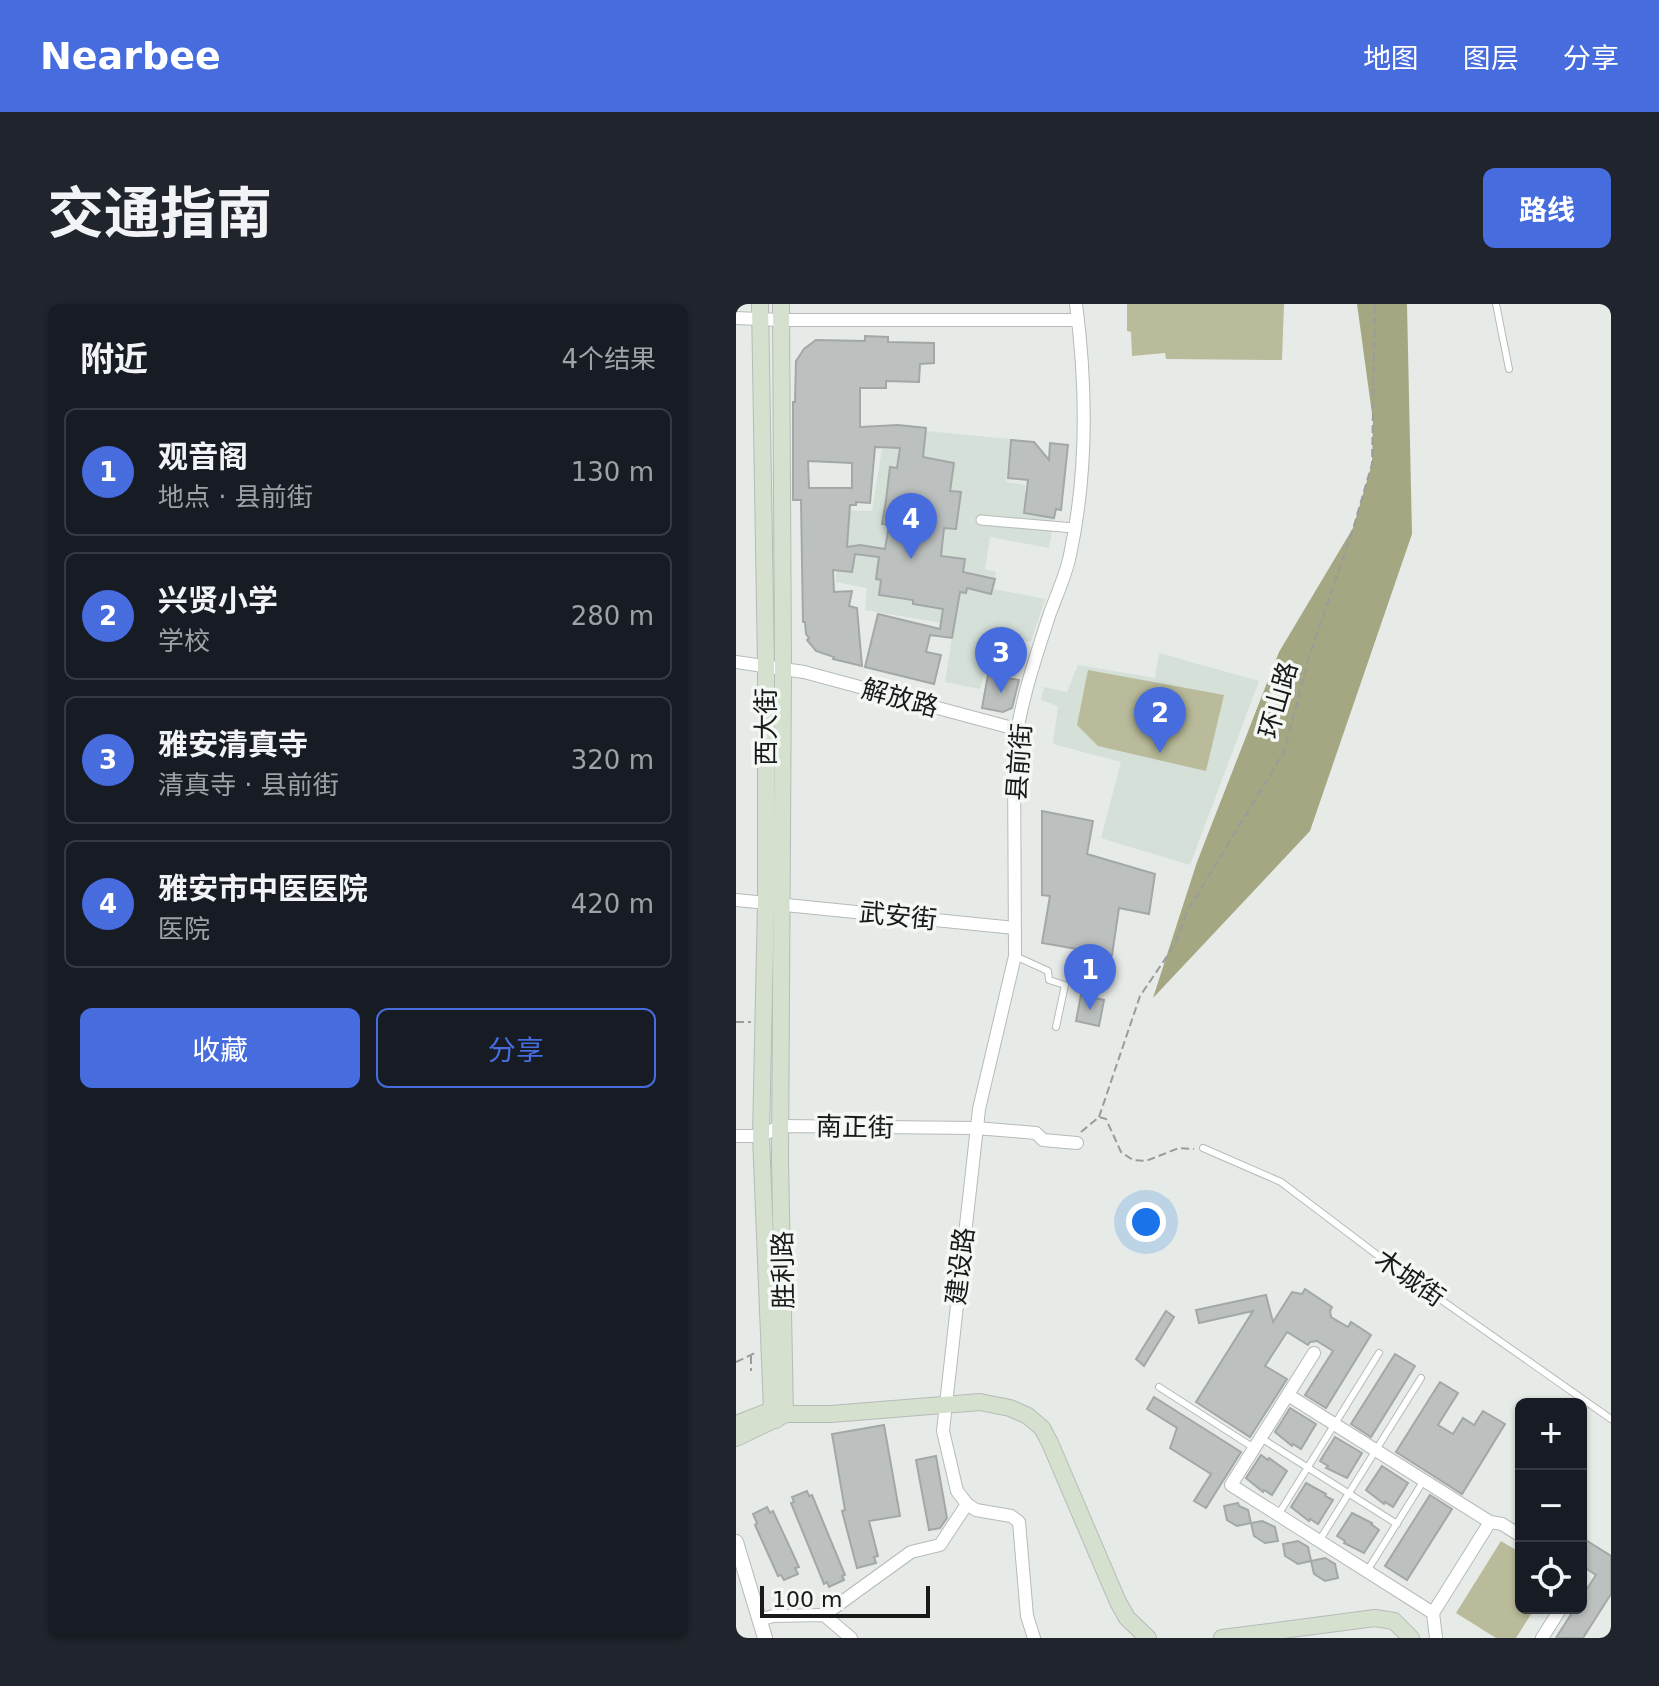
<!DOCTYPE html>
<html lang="zh">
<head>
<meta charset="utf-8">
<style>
	body { margin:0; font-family:"DejaVu Sans","Noto Sans SC",sans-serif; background:#20242c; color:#f1f3f6 }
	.controls { position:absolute; right:24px; bottom:24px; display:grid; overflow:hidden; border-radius:12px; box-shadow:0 2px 6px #0004 }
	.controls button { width:72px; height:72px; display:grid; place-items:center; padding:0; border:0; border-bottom:2px solid #363941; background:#171b24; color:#f1f3f6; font:40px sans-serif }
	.scale { position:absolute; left:24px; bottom:20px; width:170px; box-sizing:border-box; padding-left:8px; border:4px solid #181918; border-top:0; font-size:22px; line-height:28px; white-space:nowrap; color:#181918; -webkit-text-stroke:6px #f3f8f5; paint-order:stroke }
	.you { position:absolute; left:410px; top:918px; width:28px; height:28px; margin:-20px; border:6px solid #fff; border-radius:50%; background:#1a73e8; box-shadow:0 0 0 12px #1a73e833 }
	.badge { display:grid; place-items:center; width:52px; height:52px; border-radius:50%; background:#466cde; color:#fff; font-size:26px; font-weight:700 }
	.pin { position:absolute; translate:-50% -66px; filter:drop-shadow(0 2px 4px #0008) }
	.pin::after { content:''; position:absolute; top:42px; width:28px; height:24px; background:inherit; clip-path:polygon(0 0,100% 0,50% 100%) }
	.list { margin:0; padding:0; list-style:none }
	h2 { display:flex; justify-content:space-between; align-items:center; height:104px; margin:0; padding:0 32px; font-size:34px }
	h2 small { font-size:26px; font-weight:400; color:#9ea1a6 }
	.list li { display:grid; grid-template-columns:52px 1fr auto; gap:24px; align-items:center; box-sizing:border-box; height:128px; margin:0 16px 16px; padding:0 16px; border:2px solid #363941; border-radius:12px }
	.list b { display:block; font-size:30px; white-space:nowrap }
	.list p { margin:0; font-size:26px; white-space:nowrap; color:#9ea1a6 }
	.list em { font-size:26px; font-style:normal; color:#9ea1a6 }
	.actions { display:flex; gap:16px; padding:24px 32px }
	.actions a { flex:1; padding:18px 0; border:2px solid #466cde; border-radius:12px; text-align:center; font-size:28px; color:#466cde }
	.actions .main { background:#466cde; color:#fff }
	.icon { flex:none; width:44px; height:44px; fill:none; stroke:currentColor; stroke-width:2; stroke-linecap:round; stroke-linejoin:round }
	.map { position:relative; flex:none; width:875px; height:1334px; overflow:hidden; border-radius:12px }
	header { display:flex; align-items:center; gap:48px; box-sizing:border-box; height:112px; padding:0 40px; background:#466cde; color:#fff }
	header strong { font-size:38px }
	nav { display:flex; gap:44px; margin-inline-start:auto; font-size:28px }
	.intro { display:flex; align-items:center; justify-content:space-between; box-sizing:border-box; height:192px; padding:0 48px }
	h1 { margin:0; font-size:56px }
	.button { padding:20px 36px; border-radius:12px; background:#466cde; color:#fff; font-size:28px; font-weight:700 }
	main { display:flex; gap:48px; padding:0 48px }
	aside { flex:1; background:#171b24; border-radius:12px; box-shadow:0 2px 6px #0004 }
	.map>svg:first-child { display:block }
</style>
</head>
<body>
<header>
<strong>Nearbee</strong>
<nav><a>地图</a><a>图层</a><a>分享</a></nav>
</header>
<div class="intro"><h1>交通指南</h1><a class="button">路线</a></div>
<main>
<aside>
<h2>附近<small>4个结果</small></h2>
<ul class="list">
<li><span class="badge">1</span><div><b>观音阁</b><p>地点 · 县前街</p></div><em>130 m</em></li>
<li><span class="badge">2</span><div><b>兴贤小学</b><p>学校</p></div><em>280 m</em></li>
<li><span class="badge">3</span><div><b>雅安清真寺</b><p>清真寺 · 县前街</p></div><em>320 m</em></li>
<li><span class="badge">4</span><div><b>雅安市中医医院</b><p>医院</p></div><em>420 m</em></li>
</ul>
<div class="actions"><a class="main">收藏</a><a>分享</a></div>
</aside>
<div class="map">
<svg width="875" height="1334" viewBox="0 0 875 1334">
	<rect width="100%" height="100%" fill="#e6ebe7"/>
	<g fill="#d4e0d8">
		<path d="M159,124L274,135L270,178L289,181V205L319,210L313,244L254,233L249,265L260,268L258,285L309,295L295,338L257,332L244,385L209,378L218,321L129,306L131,284L100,278V206L136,207L146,145L156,144Z"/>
		<path d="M423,349L523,377L454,561L365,534L385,458L317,440L322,402L305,396L308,383L331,388L342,361L419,374Z"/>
	</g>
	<g fill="#b9bb9a">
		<path d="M391,0H548L546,56L430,55L429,49L396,52L395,28L391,27Z"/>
		<path d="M352,366L488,391L470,467L362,442L341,421Z"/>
		<path d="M765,1237L785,1249V1304H799L780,1334H760L720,1309Z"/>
	</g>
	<path fill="#a5a782" d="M621,0H671L676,230L574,527L417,694L461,558L543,348L617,224L636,160L637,117Z"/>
	<g fill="#bcc1c0" stroke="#a3a8a7" stroke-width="2" fill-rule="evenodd">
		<path d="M129,32L152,33V38L198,39V59L184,60L183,78L150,77V84H124V123L162,121L190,124L187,153L218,159L214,187L225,188L220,225L208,224L205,252L229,255L227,268L259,275L255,290L231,284L230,289L224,288L216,334L194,331L190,348L205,351L198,380L129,363L142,310L204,325L207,305L177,300V296L143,291L145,276L140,275L143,253L119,250L116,268L97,266L98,288L116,287L113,302L121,304L126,362L97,355L98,353L80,347L71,336L73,334L70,330L69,318H67L65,196H57V98H59L60,57L68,45L80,36L129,37ZM139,143L164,144L161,164L154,163L150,196L146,220L153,221L149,245L124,241L111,243L114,201H120V198L134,199ZM72,157L116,159V184H73Z"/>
		<path d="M275,136L298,138L313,156L314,139L332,141L325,206L320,205L318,214L288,209L292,176L272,174Z"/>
		<path d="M252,371L283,376L276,404L267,408L246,404Z"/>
		<path d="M306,507L357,517L351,550L419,570L413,610L383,604L376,651L306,639L314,592L306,591Z"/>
		<path d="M345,691L368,696L363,722L340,717Z"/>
		<path d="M569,985L596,1003L594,1007L595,1013L612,1023L615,1018L635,1031L590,1104L569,1091L597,1047L581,1037L574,1038L572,1041L551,1028L529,1062L551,1075L514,1133L460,1098L517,1007L463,1019L460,1006L530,991L537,1018L556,988L566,990Z"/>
		<path d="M430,1007L438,1013L408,1062L400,1055Z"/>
		<path d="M659,1050L679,1062L635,1133L615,1120Z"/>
		<path d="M704,1078L722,1089L702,1121L717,1130L727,1114L738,1121L747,1107L769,1120L726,1190L660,1148Z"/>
		<path d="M418,1093L505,1148L470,1204L458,1197L475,1170L434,1144L441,1124L411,1105Z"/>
		<path d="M554,1104L580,1120L565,1145L557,1140L556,1142L539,1128Z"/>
		<path d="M148,1121L164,1212L133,1217L142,1252L138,1253L140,1259L121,1264L106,1207L109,1206L96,1130Z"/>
		<path d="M599,1133L626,1149L611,1174L590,1164L592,1162L584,1157Z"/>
		<path d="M525,1151L532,1156L533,1154L551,1167L536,1191L528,1186L527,1188L510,1174Z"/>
		<path d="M200,1152L211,1214L204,1224L193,1226L180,1156Z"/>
		<path d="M646,1162L672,1179L657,1203L649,1198L648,1200L630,1186Z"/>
		<path d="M570,1179L590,1190L589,1192L597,1196L582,1220L574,1215L573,1217L555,1203Z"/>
		<path d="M71,1187L73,1192L76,1191L109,1271L106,1272L108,1276L93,1283L91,1278L88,1280L55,1199L58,1198L56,1193Z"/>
		<path d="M694,1191L716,1205L671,1276L649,1262Z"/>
		<path d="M502,1199L503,1202L512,1206L515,1219L501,1222L491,1216L488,1202Z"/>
		<path d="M31,1203L34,1209L37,1207L63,1263L59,1264L62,1270L48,1276L45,1271L42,1272L19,1221L21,1219L17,1210Z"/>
		<path d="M616,1209L636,1219L635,1220L643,1226L628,1249L608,1239L609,1237L601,1232Z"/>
		<path d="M526,1217L539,1223L542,1237L529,1239L518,1232L515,1219Z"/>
		<path d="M845,1233L875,1252V1290L847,1334H820L839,1304H845V1294L860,1271L845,1261Z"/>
		<path d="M562,1237L572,1243L575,1257L562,1260L549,1252L547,1240Z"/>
		<path d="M589,1254L599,1260L602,1274L589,1277L578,1270L575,1257Z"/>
	</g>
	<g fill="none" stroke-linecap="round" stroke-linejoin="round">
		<g stroke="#b6bbb8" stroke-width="8">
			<g id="service">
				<path d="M760,0L773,65"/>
				<path d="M279,652L312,667L313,676L329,681L320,723"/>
				<path d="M467,844L545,878L644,953L875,1115"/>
				<path d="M423,1083L518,1144"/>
				<path d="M525,1134L661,1220"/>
				<path d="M542,1211L643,1049"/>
				<path d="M583,1237L685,1074"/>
				<path d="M631,1267L688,1176"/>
			</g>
		</g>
		<g stroke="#b6bbb8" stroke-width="11">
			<path id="pedestrian" d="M245,216L338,224"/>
		</g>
		<g stroke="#b6bbb8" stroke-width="14">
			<g id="minor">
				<path d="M0,14L45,16H342"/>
				<path d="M0,358L68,368L280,425"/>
				<path d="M0,596L279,624"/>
				<path d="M0,832H25L44,822L240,824L300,829L307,836L341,839"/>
				<path d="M578,1049L495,1181L697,1309L700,1334"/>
				<path d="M552,1091L754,1218"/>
				<path d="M697,1309L754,1218L766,1220L785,1232"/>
				<path d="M88,1311L175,1248L204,1241L231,1200"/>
				<path d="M23,1316L37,1312L88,1311L115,1334"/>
				<path d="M298,1334L291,1312L283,1218L275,1212L240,1206L231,1200L221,1187L207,1127L243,805L279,652L278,452C282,404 299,355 314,309C321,290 330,271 334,251C352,167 351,84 340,0"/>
				<path d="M806,1334L825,1304"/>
			</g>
		</g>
		<g stroke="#b6bbb8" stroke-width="16">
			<path id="tertiary" d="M0,1238L29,1334"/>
		</g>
		<g stroke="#b6bbb8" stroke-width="18">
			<g id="secondary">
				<path d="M24,0L30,362V598L25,832L36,1106L40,1116"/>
				<path d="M45,0L47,364L44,857L49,1110"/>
				<path d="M0,1120L36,1106L49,1110H95L244,1098L274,1104L292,1112L306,1124L314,1139L382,1298L391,1314L412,1334"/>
				<path d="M0,1134L48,1111"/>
				<path d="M486,1334L639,1314L658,1317L675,1334"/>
			</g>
		</g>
		<g stroke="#999d9a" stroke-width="2" stroke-dasharray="8 4" stroke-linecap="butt">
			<path d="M0,718H15"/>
			<path d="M363,813L404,692L438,642L452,606L548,448L573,353L617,225L636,160L639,0"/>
			<path d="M345,828L363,813L370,815L385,848L397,856L410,857L443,844L458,845"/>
			<path d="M15,1052V1067"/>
			<path d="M0,1058L19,1049"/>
		</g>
		<use href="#service" stroke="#fff" stroke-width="6"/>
		<use href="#pedestrian" stroke="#fff" stroke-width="9"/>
		<use href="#minor" stroke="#fff" stroke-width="12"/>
		<use href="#tertiary" stroke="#fff" stroke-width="14"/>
		<use href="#secondary" stroke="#d6e0cf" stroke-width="16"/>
	</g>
	<g text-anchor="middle" stroke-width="7" stroke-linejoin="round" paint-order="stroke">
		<g font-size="26" fill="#181918" stroke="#f3f8f5">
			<text transform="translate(164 394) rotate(15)" y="9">解放路</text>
			<text transform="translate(542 396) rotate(-74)" y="9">环山路</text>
			<text transform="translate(30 423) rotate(-90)" y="9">西大街</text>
			<text transform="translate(283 458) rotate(-86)" y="9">县前街</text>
			<text transform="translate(162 612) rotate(6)" y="9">武安街</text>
			<text transform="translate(119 823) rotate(1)" y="9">南正街</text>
			<text transform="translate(224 962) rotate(-83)" y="9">建设路</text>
			<text transform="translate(47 966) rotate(-91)" y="9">胜利路</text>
			<text transform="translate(674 974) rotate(35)" y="9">木城街</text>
		</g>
	</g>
</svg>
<div class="controls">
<button>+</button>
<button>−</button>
<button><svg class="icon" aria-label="locate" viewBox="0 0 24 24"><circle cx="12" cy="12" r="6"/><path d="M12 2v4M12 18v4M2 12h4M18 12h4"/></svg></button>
</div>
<div class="scale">100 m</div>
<div class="you"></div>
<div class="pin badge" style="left:354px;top:706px">1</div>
<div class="pin badge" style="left:424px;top:449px">2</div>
<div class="pin badge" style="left:265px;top:389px">3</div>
<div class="pin badge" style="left:175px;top:255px">4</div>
</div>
</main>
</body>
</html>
